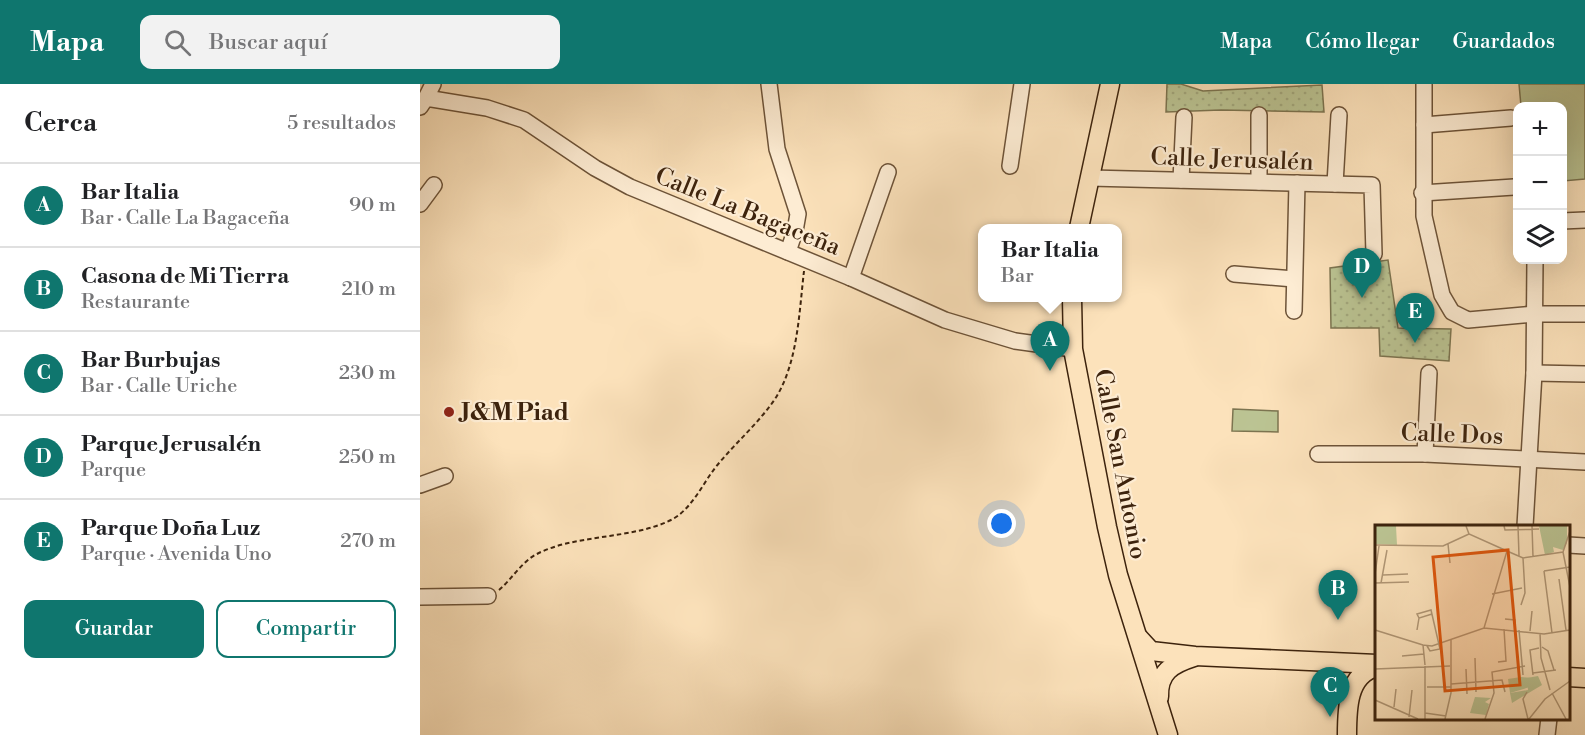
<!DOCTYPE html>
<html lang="es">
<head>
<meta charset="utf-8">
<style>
	body { margin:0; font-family:"Libre Bodoni",serif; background:#f2f2f2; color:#202124 }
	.controls { position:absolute; right:18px; top:18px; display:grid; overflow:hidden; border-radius:12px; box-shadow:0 6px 24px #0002 }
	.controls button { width:54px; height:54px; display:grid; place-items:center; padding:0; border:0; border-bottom:2px solid #e0e0e0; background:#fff; color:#202124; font:30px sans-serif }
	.you { position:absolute; left:582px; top:440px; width:21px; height:21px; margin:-15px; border:4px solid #fff; border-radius:50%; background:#1a73e8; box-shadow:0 0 0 9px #1a73e833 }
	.badge { display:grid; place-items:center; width:39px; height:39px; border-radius:50%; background:#0f766e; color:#fff; font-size:20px; font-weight:700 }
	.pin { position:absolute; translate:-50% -50px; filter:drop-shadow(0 2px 3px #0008) }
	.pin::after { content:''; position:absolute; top:32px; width:21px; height:18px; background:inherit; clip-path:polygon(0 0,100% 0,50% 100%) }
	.popup { position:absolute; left:558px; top:140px; width:144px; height:78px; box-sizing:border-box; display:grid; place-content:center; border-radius:12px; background:#fff; filter:drop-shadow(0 2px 4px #0005); font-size:20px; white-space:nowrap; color:#757577 }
	.popup b { font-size:22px; color:#202124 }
	.popup::after { content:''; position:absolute; left:50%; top:100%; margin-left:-12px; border:12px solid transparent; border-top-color:#fff }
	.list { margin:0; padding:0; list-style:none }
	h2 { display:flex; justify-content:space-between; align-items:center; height:78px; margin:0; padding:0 24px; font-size:26px }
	h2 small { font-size:20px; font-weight:400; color:#757577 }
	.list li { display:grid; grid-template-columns:39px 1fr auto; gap:18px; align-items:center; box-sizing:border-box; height:84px; padding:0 24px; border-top:2px solid #e0e0e0 }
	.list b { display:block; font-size:22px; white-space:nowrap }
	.list p { margin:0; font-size:20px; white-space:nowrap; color:#757577 }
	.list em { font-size:20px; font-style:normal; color:#757577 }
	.actions { display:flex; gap:12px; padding:18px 24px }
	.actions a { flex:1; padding:14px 0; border:2px solid #0f766e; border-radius:12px; text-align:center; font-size:21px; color:#0f766e }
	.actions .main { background:#0f766e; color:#fff }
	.icon { flex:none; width:33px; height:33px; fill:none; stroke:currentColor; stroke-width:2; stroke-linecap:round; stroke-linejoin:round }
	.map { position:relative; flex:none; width:1165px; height:651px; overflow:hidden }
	header { display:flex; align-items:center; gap:36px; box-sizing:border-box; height:84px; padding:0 30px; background:#0f766e; color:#fff }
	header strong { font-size:28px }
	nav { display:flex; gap:33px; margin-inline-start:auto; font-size:21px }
	.search { width:420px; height:54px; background:#f2f2f2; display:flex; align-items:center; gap:15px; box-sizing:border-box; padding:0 21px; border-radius:12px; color:#757577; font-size:22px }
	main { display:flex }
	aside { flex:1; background:#fff }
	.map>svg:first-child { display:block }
</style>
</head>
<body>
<header>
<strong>Mapa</strong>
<div class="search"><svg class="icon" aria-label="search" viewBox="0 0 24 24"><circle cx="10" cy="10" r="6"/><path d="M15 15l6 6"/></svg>Buscar aquí</div>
<nav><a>Mapa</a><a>Cómo llegar</a><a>Guardados</a></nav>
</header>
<main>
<aside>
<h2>Cerca<small>5 resultados</small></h2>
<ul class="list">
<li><span class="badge">A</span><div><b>Bar Italia</b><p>Bar · Calle La Bagaceña</p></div><em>90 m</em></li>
<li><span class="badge">B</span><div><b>Casona de Mi Tierra</b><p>Restaurante</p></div><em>210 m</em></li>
<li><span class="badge">C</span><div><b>Bar Burbujas</b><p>Bar · Calle Uriche</p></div><em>230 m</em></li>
<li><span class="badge">D</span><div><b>Parque Jerusalén</b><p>Parque</p></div><em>250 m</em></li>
<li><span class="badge">E</span><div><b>Parque Doña Luz</b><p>Parque · Avenida Uno</p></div><em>270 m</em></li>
</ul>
<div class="actions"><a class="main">Guardar</a><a>Compartir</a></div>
</aside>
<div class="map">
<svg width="1165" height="651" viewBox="0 0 1165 651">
	<defs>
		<pattern id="park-dots" width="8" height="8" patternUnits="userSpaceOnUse" patternTransform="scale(1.5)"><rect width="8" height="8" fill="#bbc493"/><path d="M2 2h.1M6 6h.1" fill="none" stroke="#a2a87e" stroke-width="1.8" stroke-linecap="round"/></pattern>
	</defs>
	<rect width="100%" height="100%" fill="#fce2bb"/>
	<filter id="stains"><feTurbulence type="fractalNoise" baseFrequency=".00333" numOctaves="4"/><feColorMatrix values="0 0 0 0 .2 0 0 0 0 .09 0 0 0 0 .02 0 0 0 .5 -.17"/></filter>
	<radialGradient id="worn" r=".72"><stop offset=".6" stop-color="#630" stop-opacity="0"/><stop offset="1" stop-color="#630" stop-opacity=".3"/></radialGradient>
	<g fill="#bbc493" stroke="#7c7450" stroke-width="1.5">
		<path d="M1099,0H1165V95L1143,97L1142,22H1101Z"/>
		<path d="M813,325L858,327V348L812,347Z"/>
	</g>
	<g fill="url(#park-dots)" stroke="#7c7450" stroke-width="1.5">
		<path d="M747,0H761L783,7L902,1L904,28L801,26L746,28Z"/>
		<path d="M968,176L978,244L1031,245L1029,277L960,272L959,244H911L910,184Z"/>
	</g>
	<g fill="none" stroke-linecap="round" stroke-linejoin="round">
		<g stroke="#6d5338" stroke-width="18">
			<g id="minor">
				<path d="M349,0L357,65L378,130L375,147L368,168"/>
				<path d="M1004,0V132L1022,211L1032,228L1048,236L1114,230H1165"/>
				<path d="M6,14L13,0"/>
				<path d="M0,23L6,14L67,24L104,36L175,84L210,103L431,194L525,236L595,257L653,265"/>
				<path d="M839,31V98"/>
				<path d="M1004,41L1091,34"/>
				<path d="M590,82L602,0"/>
				<path d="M670,94L952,101L954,170"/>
				<path d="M761,96L764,33"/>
				<path d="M915,100L919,31"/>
				<path d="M1002,109L1094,103"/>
				<path d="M0,120L14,101"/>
				<path d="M1142,137L1165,136"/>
				<path d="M814,190L874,195"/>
				<path d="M431,194L468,88"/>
				<path d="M874,227L877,99"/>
				<path d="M1114,289L1165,290"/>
				<path d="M898,370H1005L1165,378"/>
				<path d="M1005,370L1009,289"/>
				<path d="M0,401L25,392"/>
				<path d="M1105,442L1114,289L1115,176"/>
				<path d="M1148,461L1165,462"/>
				<path d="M0,513L68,512"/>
				<path d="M1127,651L1129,634"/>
			</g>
		</g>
		<g stroke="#3d230d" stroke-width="21">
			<g id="major">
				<path d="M659,144L690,0"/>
				<path d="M652,214L653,265L687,443L698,491L748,651"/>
				<path d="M719,554L731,567L775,572L957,580"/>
				<path d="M1148,593L1165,594"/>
				<path d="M739,613C738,588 752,580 774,573"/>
				<path d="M927,651C927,626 927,590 957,583"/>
			</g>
		</g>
		<path stroke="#3d230d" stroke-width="2" stroke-dasharray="4.5 3" stroke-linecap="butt" d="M79,506C91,496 101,479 115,471C153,450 210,456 251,436C271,426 282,401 295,384C314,360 338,340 355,315C378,279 379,229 384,187"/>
		<use href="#minor" stroke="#fdecd3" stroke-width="15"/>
		<use href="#major" stroke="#fce2bb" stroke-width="18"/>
	</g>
	<circle fill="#8f2418" stroke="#fdecd3" stroke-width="2" cx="29" cy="328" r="6"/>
	<g text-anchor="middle" stroke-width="4.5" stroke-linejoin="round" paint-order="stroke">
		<g font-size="24" fill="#3d230d" stroke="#fdecd3">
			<text transform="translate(812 75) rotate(2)" y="8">Calle Jerusalén</text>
			<text transform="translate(328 127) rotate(22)" y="8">Calle La Bagaceña</text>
			<text transform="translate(1032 350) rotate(2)" y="8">Calle Dos</text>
			<text transform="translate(701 380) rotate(79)" y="8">Calle San Antonio</text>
		</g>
		<g font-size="24" font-weight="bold" fill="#3d230d" stroke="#fdecd3" text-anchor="start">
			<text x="41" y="336">J&amp;M Piad</text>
		</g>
	</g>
	<g transform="translate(955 441)">
		<rect width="195" height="195" fill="#fce2bb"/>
		<path d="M0,1H21L22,20L0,19ZM146,152L157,153L158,161L135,168L133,154ZM100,172L116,173L110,177L114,179L111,190L95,188Z" fill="#bbc493"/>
		<path d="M164,1H192V18L188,25L178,22L179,27L170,30Z" fill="#bbc493"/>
		<path d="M163,151L167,160L137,178L135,168L153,165L152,153Z" fill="#bbc493"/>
		<path fill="none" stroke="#b09675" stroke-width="1.5" d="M91,1L94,9L132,26L109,103M129,1L130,5L164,4M143,1L144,31M157,1L158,32M73,19L75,38M0,20L68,21L94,9M132,26L148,33L188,27L195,6M188,27L195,62M169,46L177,108M169,46L195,42M0,49L4,21M8,50L33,49M184,54L191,105M0,58L34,57M6,58L12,25M117,69L147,63M146,80L150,68L148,33M44,93L42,89L56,85L65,124L55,126L52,121M130,94L140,95V105M0,105L48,120M42,105L44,93L57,89M144,105L148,150M155,106L157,86M165,108L166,133L175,165M167,122L173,126L179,145M27,131L49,129M100,133L101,167M123,137L131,136L129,104M50,140L48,120L57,121L109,103L169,109L195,105M0,144L75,141M91,144L92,169M158,148L181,145M158,150L155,125L164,123M76,159L127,155L130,167M52,162H76M152,167L148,174L153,194M177,168L191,194M0,175L43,194M19,182L21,164M50,188L71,191M34,192L37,165M50,194V141M70,194L76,168V114M110,194L119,168L117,147L150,141M154,194L170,174L195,156"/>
		<path fill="#df560c" fill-opacity="0.15" stroke="#df560c" stroke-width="3" d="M133,25L145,160L70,166L58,32Z"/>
		<rect width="195" height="195" fill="none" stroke="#3d230d" stroke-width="3"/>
	</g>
	<rect width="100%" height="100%" filter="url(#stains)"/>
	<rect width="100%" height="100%" fill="url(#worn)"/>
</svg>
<div class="controls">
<button>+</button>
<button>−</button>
<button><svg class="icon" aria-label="layers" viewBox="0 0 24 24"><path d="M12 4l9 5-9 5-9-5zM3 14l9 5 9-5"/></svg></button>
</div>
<div class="you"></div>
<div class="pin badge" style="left:630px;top:287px">A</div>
<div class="popup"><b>Bar Italia</b>Bar</div>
<div class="pin badge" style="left:918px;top:536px">B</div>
<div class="pin badge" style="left:910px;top:633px">C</div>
<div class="pin badge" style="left:942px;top:214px">D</div>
<div class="pin badge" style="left:995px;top:259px">E</div>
</div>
</main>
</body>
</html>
